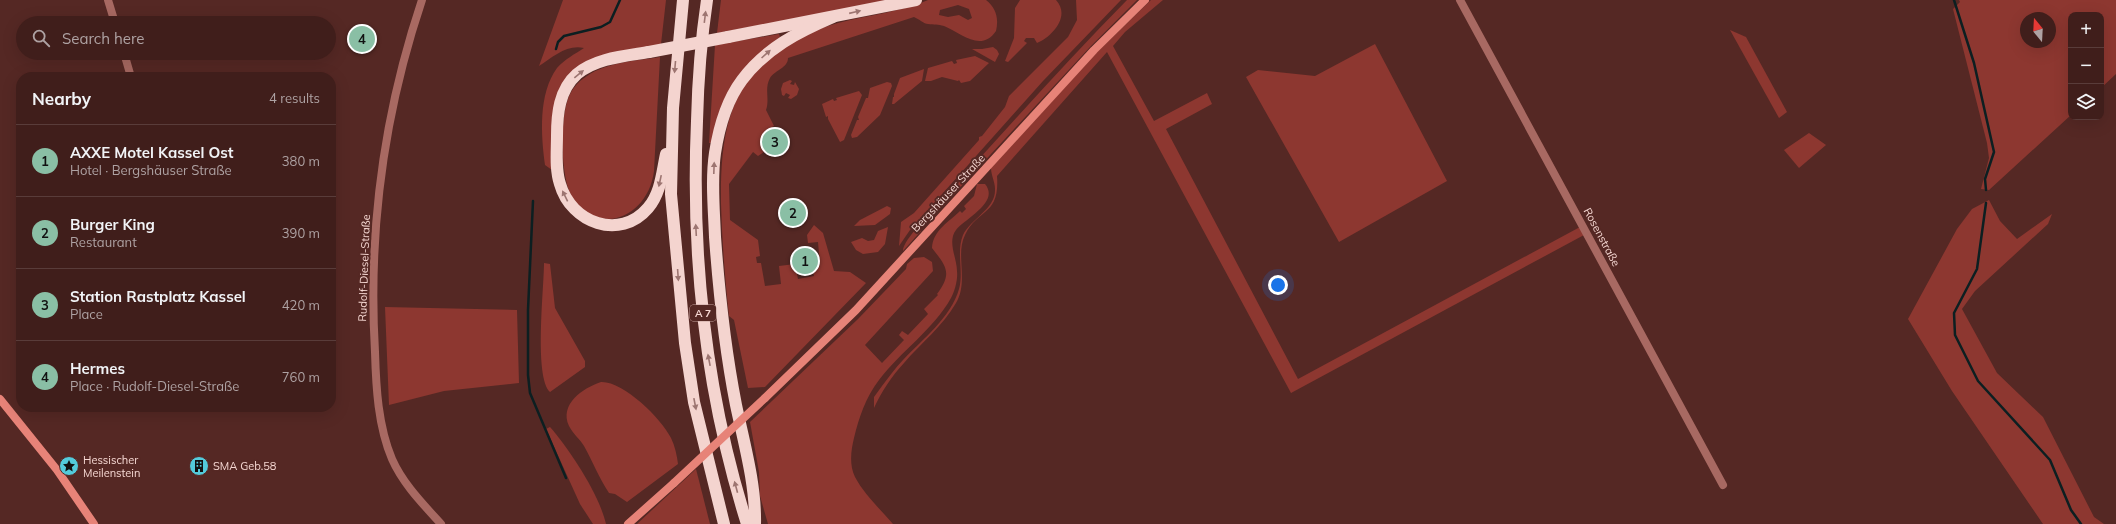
<!DOCTYPE html>
<html lang="en">
<head>
<meta charset="utf-8">
<style>
	body { margin:0; font-family:Mulish,sans-serif; background:#472724; color:#f1f3f6 }
	.controls { position:absolute; right:12px; top:12px; display:grid; overflow:hidden; border-radius:8px; box-shadow:0 4px 16px #0002 }
	.controls button { width:36px; height:36px; display:grid; place-items:center; padding:0; border:0; border-bottom:1px solid #593c3a; background:#401e1b; color:#f1f3f6; font:20px sans-serif }
	.compass { position:absolute; left:2020px; top:12px; width:36px; height:36px; border-radius:50%; background:#401e1b; box-shadow:0 4px 16px #0002; rotate:342deg }
	.you { position:absolute; left:1278px; top:285px; width:14px; height:14px; margin:-10px; border:3px solid #fff; border-radius:50%; background:#1a73e8; box-shadow:0 0 0 6px #1a73e833 }
	.badge { display:grid; place-items:center; width:26px; height:26px; border-radius:50%; background:#8abfa5; color:#111; font-size:13px; font-weight:700 }
	.pin { position:absolute; translate:-50% -50%; border:2px solid #fff; box-shadow:0 1px 4px #0006 }
	.list { margin:0; padding:0; list-style:none }
	h2 { display:flex; justify-content:space-between; align-items:center; height:52px; margin:0; padding:0 16px; font-size:17px }
	h2 small { font-size:13px; font-weight:400; color:#aea2a3 }
	.list li { display:grid; grid-template-columns:26px 1fr auto; gap:12px; align-items:center; box-sizing:border-box; height:72px; padding:0 16px; border-top:1px solid #593c3a }
	.list b { display:block; font-size:15px; white-space:nowrap }
	.list p { margin:0; font-size:13px; white-space:nowrap; color:#aea2a3 }
	.list em { font-size:13px; font-style:normal; color:#aea2a3 }
	.icon { flex:none; width:22px; height:22px; fill:none; stroke:currentColor; stroke-width:2; stroke-linecap:round; stroke-linejoin:round }
	.map { position:relative; flex:none; width:2116px; height:524px; overflow:hidden }
	.search { position:absolute; background:#401e1b; box-shadow:0 4px 16px #0002; left:16px; top:16px; width:320px; height:44px; display:flex; align-items:center; gap:10px; box-sizing:border-box; padding:0 14px; border-radius:22px; color:#aea2a3; font-size:15px }
	.panel { position:absolute; background:#401e1b; box-shadow:0 4px 16px #0002; left:16px; top:72px; width:320px; height:340px; border-radius:16px }
	.map>svg:first-child { display:block }
</style>
</head>
<body>
<div class="map">
<svg width="2116" height="524" viewBox="0 0 2116 524">
	<rect width="100%" height="100%" fill="#552824"/>
	<g fill="#8d3730" fill-rule="evenodd">
		<path d="M563,0H666L661,44L567,77L552,170L545,165C541,135 538,94 557,68C565,59 575,54 584,48C567,44 553,57 539,66Z"/>
		<path d="M721,0H897L717,33Z"/>
		<path d="M928,0H986C996,8 999,18 996,31C981,53 961,33 944,26C938,24 934,25 928,24C924,24 919,19 914,17L788,58C788,68 775,70 770,78C764,89 770,99 766,110L774,126L772,127L774,132L762,138L767,150L758,156L753,152L729,184L730,220L758,240L760,256L756,257L757,263H761L765,286L781,284L779,266L795,264L798,279L814,276L812,266L820,265L818,242L808,243L807,235L814,225L823,233L834,271L850,272L866,283L765,387L748,388L734,320L729,316C725,279 722,241 721,204C720,120 733,65 817,30C852,16 893,15 928,0ZM958,5L969,9L972,18L968,20L959,15L948,17L939,15L940,10Z"/>
		<path d="M1020,0H1056C1071,16 1052,37 1037,43L1034,38H1026L1024,41L1027,43L1008,62L1005,61L1014,38L1015,8Z"/>
		<path d="M1076,0H1121L1043,81L910,230L899,246L901,222L914,213L979,140V137L982,136L1005,107L1009,96L1068,37L1077,20Z"/>
		<path d="M1127,0H1137L1090,47L942,207L941,206L930,219L928,217L924,221L926,223L919,230L921,231L903,251C902,241 933,210 941,201C1002,134 1063,65 1127,0Z"/>
		<path d="M1151,0H1163L1125,32L1113,46L1154,121L1207,93L1212,104L1166,129L1298,379L1580,227L1584,235L1291,393L1107,52L997,176C1000,216 978,208 965,235C955,255 969,281 956,303C943,326 921,343 904,363C891,377 882,391 874,408V397L882,386C889,377 895,368 903,360C923,339 951,317 959,289C964,271 956,252 963,235C971,218 996,209 995,189C995,182 991,175 991,168L1096,53Z"/>
		<path d="M1959,0H2116V74L2101,88V15H2071V115L1989,190L1981,189L1989,158L1987,143L1953,9L1960,2ZM2026,18H2050V42H2026Z"/>
		<path d="M1730,30L1746,37L1787,112L1779,118Z"/>
		<path d="M779,34L780,37L763,50L713,143H709L715,45Z"/>
		<path d="M1375,44L1447,181L1339,242L1246,77L1258,70L1315,76Z"/>
		<path d="M993,47L997,50L999,54L995,62L972,49H982Z"/>
		<path d="M975,56L989,63L970,81L961,83L959,80L958,81L942,77L931,81H925L928,68L952,61L954,64L957,63L956,60Z"/>
		<path d="M660,57L654,171C649,212 607,237 576,203C560,186 560,124 567,102C570,91 577,82 587,76C607,62 636,61 660,57Z"/>
		<path d="M924,69L922,81L894,104H892L893,97H894V94L900,78Z"/>
		<path d="M790,80L792,81L790,84L794,85L795,82L799,89L797,95L791,99L788,98L790,95L786,93L784,96L782,95L781,89L783,83Z"/>
		<path d="M887,82L891,83L892,86L880,115L857,137L852,138L851,135L857,120H859L858,117L866,98H868L870,88Z"/>
		<path d="M859,91L862,95L844,140L840,142L828,119V116L826,117L822,104L833,99L834,101L837,100L836,98Z"/>
		<path d="M1809,133L1826,145L1799,168L1784,150Z"/>
		<path d="M977,184H985C1000,202 966,218 956,230C947,242 957,258 957,271C958,279 955,291 951,298C933,330 901,351 879,380C866,397 859,417 854,438C851,450 849,465 855,477C864,494 880,509 893,524H768L760,496L759,472L750,422L858,319L906,269L907,264L914,258L924,257L932,262L933,271L865,345L882,363L904,340L899,335L902,331L908,335L928,314L924,309L938,295L937,294C953,273 946,266 932,248C933,230 949,222 960,211L962,213L966,209L964,206L974,196Z"/>
		<path d="M1989,200L2000,221L2017,239L2052,214L2048,224L1975,291L1962,309L1997,373L2043,417L2094,517L2104,524H2043L1952,391L1908,319L1957,229L1972,209Z"/>
		<path d="M887,206L891,208L890,214L875,225L854,226L860,220Z"/>
		<path d="M888,227L885,244L878,252L863,254L856,250L851,242L862,238L868,241L874,240L878,231Z"/>
		<path d="M544,263L550,264L555,308L585,361V367L550,392C534,376 544,289 544,263Z"/>
		<path d="M385,307L517,310L519,383L444,391L389,405Z"/>
		<path d="M601,382C623,381 661,418 671,438C675,446 677,456 678,464L627,502L615,494L609,493C599,478 593,462 584,446C580,439 573,434 569,426C559,404 583,388 601,382Z"/>
		<path d="M550,427C570,450 599,494 606,524H593L580,504L546,429Z"/>
		<path d="M696,469L710,524H637Z"/>
	</g>
	<g fill="none" stroke-linecap="round" stroke-linejoin="round">
		<g stroke="#0c1f21" stroke-width="2.5">
			<path d="M1954,0L1974,63L1994,152L1985,179L1986,190"/>
			<path d="M556,49L558,42L564,36L601,27L610,22L620,0"/>
			<path d="M533,201L528,310V375L530,393L566,478"/>
			<path d="M1986,203L1977,269L1954,313L1955,335L1978,381L2050,460L2071,510L2081,524"/>
		</g>
		<g stroke="#a86962" stroke-width="8">
			<path d="M108,0L115,23"/>
			<path d="M422,0C384,113 368,233 375,352C376,387 378,426 392,459C403,484 423,504 441,524"/>
			<path d="M1460,0L1723,485"/>
			<path d="M124,53L131,77"/>
		</g>
		<g stroke="#e78378" stroke-width="8">
			<path d="M765,398L856,310L1094,50L1145,0"/>
			<path d="M0,399L57,470L94,524"/>
			<path d="M628,524L674,483"/>
		</g>
		<g stroke="#f4d4cf" stroke-width="12">
			<path d="M683,0L673,108L671,194L685,343L694,402L724,524"/>
			<path d="M707,0C701,40 698,80 697,121C691,257 706,394 747,524"/>
			<path d="M728,37L916,0"/>
			<path d="M649,52C625,56 596,58 577,74C559,90 557,114 557,136C557,151 555,169 560,184C571,223 620,241 648,208C661,193 662,172 666,154"/>
			<path d="M755,524C756,485 744,443 736,405C725,349 719,293 715,237C714,209 711,180 715,153C719,127 727,100 742,80C766,48 798,32 833,17"/>
		</g>
		<path stroke="#e78378" stroke-width="8" d="M674,483L765,398"/>
		<path stroke="#f4d4cf" stroke-width="12" d="M649,52L728,37"/>
	</g>
	<defs><path id="oneway-solid" d="M-6-.8H1V-3.2L6.5 0L1 3.2V.8H-6Z"/></defs>
	<g fill="#9d7571">
		<use href="#oneway-solid" transform="translate(855 12) rotate(-13)"/>
		<use href="#oneway-solid" transform="translate(705 17) rotate(-83)"/>
		<use href="#oneway-solid" transform="translate(766 54) rotate(-42)"/>
		<use href="#oneway-solid" transform="translate(675 67) rotate(95)"/>
		<use href="#oneway-solid" transform="translate(579 74) rotate(-39)"/>
		<use href="#oneway-solid" transform="translate(714 168) rotate(-88)"/>
		<use href="#oneway-solid" transform="translate(660 181) rotate(102)"/>
		<use href="#oneway-solid" transform="translate(565 196) rotate(-116)"/>
		<use href="#oneway-solid" transform="translate(696 230) rotate(-93)"/>
		<use href="#oneway-solid" transform="translate(678 275) rotate(86)"/>
		<use href="#oneway-solid" transform="translate(709 360) rotate(-101)"/>
		<use href="#oneway-solid" transform="translate(695 404) rotate(79)"/>
		<use href="#oneway-solid" transform="translate(736 487) rotate(-105)"/>
	</g>
	<defs>
		<g id="sight-disc" transform="scale(1)"><circle r="9.5" fill="#53cbdb" stroke="#552824"/><path d="M0-6L1.8-2.2L6-1.7L2.9 1.2L3.7 5.4L0 3.3L-3.7 5.4L-2.9 1.2L-6-1.7L-1.8-2.2Z" fill="#111"/></g>
		<g id="building-disc" transform="scale(1)"><circle r="9.5" fill="#53cbdb" stroke="#552824"/><path d="M-4-6H4V6H1V3H-1V6H-4ZM-2.5-4.3h1.7v1.8h-1.7ZM.8-4.3h1.7v1.8H.8ZM-2.5-1h1.7V.8h-1.7ZM.8-1h1.7V.8H.8Z" fill="#111"/></g>
	</defs>
	<g fill-rule="evenodd">
		<use href="#sight-disc" x="69" y="466"/>
		<use href="#building-disc" x="199" y="466"/>
	</g>
	<g text-anchor="middle" stroke-width="4" stroke-linejoin="round" paint-order="stroke">
		<rect fill="#552824" stroke="#c6a39e" stroke-width="1" x="690" y="305" width="26" height="16" rx="3"/>
		<g font-size="10" font-weight="bold" fill="#f6d8d3">
			<text x="703" y="317">A 7</text>
		</g>
		<g font-size="11" fill="#f6d8d3" stroke="#552824">
			<text transform="translate(948 193) rotate(-47)" y="4">Bergshäuser Straße</text>
			<text transform="translate(1602 237) rotate(62)" y="4">Rosenstraße</text>
			<text transform="translate(364 268) rotate(-88)" y="4">Rudolf-Diesel-Straße</text>
		</g>
		<g font-size="11" fill="#f6d8d3" stroke="#552824" text-anchor="start">
			<text x="83" y="464">Hessischer<tspan x="83" dy="13">Meilenstein</tspan></text>
			<text x="213" y="470">SMA Geb.58</text>
		</g>
	</g>
</svg>
<div class="controls">
<button>+</button>
<button>−</button>
<button><svg class="icon" aria-label="layers" viewBox="0 0 24 24"><path d="M12 4l9 5-9 5-9-5zM3 14l9 5 9-5"/></svg></button>
</div>
<svg class="compass" viewBox="-18 -18 36 36"><path d="M0-13l5 13h-10z" fill="#e53935"/><path d="M0 13l5-13h-10z" fill="#aea2a3"/></svg>
<div class="you"></div>
<div class="pin badge" style="left:805px;top:261px">1</div>
<div class="pin badge" style="left:793px;top:213px">2</div>
<div class="pin badge" style="left:775px;top:142px">3</div>
<div class="pin badge" style="left:362px;top:39px">4</div>
<div class="search"><svg class="icon" aria-label="search" viewBox="0 0 24 24"><circle cx="10" cy="10" r="6"/><path d="M15 15l6 6"/></svg>Search here</div>
<section class="panel">
<h2>Nearby<small>4 results</small></h2>
<ul class="list">
<li><span class="badge">1</span><div><b>AXXE Motel Kassel Ost</b><p>Hotel · Bergshäuser Straße</p></div><em>380 m</em></li>
<li><span class="badge">2</span><div><b>Burger King</b><p>Restaurant</p></div><em>390 m</em></li>
<li><span class="badge">3</span><div><b>Station Rastplatz Kassel</b><p>Place</p></div><em>420 m</em></li>
<li><span class="badge">4</span><div><b>Hermes</b><p>Place · Rudolf-Diesel-Straße</p></div><em>760 m</em></li>
</ul>
</section>
</div>
</body>
</html>
